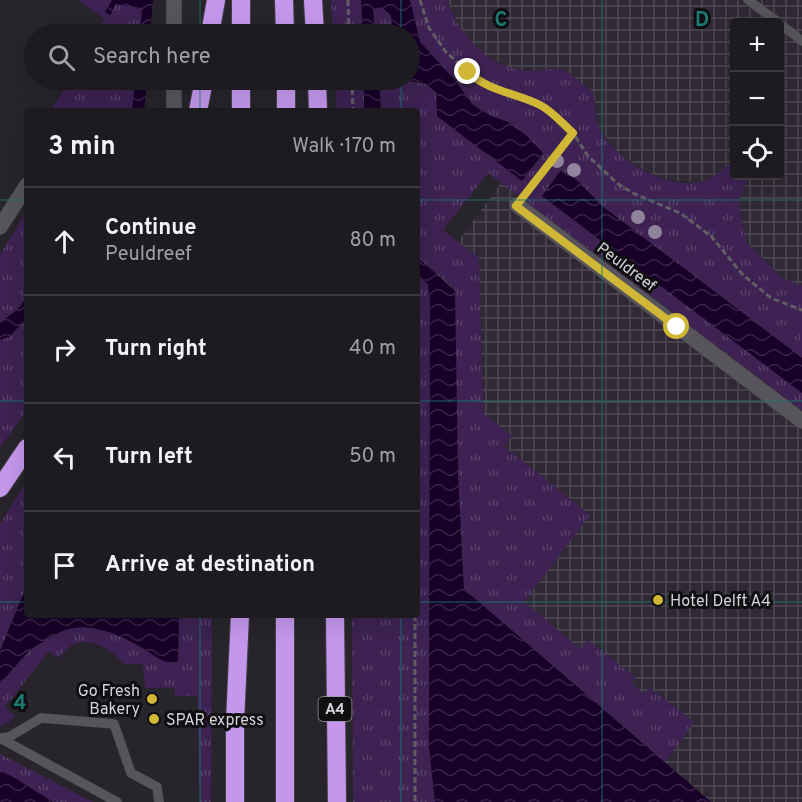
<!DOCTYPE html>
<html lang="en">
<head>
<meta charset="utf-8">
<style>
	body { margin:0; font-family:Overpass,sans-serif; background:#2a282d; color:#f1f3f6 }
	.controls { position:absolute; right:18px; top:18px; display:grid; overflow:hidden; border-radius:6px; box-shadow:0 6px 24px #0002 }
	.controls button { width:54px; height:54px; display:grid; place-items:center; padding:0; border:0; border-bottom:2px solid #3b393e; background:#1d1b20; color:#f1f3f6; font:30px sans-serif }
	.stop { position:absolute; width:18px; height:18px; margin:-14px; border:4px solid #d0b736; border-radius:50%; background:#fff }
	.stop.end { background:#d0b736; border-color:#fff; box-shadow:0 2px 6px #0008 }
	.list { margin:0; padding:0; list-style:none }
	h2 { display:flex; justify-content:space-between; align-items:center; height:78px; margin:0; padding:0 24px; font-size:26px }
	h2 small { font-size:20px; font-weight:400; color:#a0a1a5 }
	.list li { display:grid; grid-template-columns:39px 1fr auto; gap:18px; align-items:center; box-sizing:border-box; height:108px; padding:0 24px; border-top:2px solid #3b393e }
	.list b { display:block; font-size:22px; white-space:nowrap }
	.list p { margin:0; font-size:20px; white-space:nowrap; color:#a0a1a5 }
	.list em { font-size:20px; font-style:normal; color:#a0a1a5 }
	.icon { flex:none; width:33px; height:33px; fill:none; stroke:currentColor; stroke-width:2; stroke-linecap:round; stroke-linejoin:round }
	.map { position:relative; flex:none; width:802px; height:802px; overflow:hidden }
	.search { position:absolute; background:#1d1b20; box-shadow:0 6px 24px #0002; left:24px; top:24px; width:396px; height:66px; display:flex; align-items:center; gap:15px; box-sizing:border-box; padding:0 21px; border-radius:33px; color:#a0a1a5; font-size:22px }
	.panel { position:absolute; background:#1d1b20; box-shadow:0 6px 24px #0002; left:24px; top:108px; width:396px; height:510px; border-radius:6px }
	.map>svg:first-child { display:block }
</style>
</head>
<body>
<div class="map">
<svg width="802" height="802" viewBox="0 0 802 802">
	<defs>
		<pattern id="industrial-grid" width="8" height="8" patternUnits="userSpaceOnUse" patternTransform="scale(1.5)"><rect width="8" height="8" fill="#2f2936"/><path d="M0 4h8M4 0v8" fill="none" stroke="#4c4752"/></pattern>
		<pattern id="grass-tufts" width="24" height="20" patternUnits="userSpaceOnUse" patternTransform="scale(1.5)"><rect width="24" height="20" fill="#3d2253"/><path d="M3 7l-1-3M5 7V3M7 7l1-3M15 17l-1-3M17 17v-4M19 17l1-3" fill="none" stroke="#58416b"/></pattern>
		<pattern id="water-waves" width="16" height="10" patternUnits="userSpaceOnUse" patternTransform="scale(1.5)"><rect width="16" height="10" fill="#180029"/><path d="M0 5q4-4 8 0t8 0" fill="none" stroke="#392447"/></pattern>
	</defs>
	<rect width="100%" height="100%" fill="#27242b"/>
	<g fill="url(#industrial-grid)" fill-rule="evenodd">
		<path d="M447,0H802V286L781,277L747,243L738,204L697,182L672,181L646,172L617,152L599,128L593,92L562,70L530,71L514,69L485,56L462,32ZM734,22H780V176H734Z"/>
		<path d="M514,165L802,376V802H525L453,798L430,280Z"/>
	</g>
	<g fill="url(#grass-tufts)">
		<path d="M78,0H147L146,34H96L105,19Z"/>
		<path d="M331,0H361L363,34H333Z"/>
		<path d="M410,0H447C460,37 489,69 530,71C540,71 554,67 563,70C573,74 584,86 593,92C595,103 595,119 600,129C615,161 672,194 707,180C715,176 722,169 730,164L734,167V176L748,177L738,204L747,243L781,277L802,286V358L602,206L578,181L561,170L542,196L802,393V410L488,173L443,230L479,258L483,413L512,436L504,446L590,515L524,602L581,649L588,640L635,677L631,683L644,694L649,687L694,722L665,762L464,589L458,475L453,287L417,257V111H381L379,80H400L425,84L436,92L485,152L522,181L543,154L508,122L491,116L473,105L454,79L420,42Z"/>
		<path d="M381,7L391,15L393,34H375L373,9Z"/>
		<path d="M70,80H143L138,111H51Z"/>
		<path d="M335,80H364V111H337Z"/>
		<path d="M27,210V410L0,448V255Z"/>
		<path d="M417,276L428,284L430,299L429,746L435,802H353L352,615H417Z"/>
		<path d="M27,481V585L0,651V524Z"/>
		<path d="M179,615H212L211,802H200L197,696H175L174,688H145L143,664H123C115,651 93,638 77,643C70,645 64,652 58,658L49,651L5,707L15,716L8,723L0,726V682C11,673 19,661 29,651C40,643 53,635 65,630C89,620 120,635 141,647C153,653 164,666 178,661Z"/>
		<path d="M0,754L93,802H53L13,777L0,771Z"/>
	</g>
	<g fill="url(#water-waves)">
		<path d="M112,0H153L150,34H140L142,8L116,4L110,15L105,12Z"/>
		<path d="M361,0H410L420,42L454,79L473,105L491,116L508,122L527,136L543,153L522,181L437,116L436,92L425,83L400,80H410V34H393L391,15L381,7L373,9L375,34H363Z"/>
		<path d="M135,80H147L144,111H132Z"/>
		<path d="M364,80H379L381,111H364Z"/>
		<path d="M561,170L578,181L602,206L802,358V393L542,196Z"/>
		<path d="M417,257L455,291L458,475L464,589L711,802H435L429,746L430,299L428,284L417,276Z"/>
		<path d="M27,297V318L9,337L0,340V323L18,309Z"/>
		<path d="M27,585V615H179L178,661C164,666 153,654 141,647C120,635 89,621 65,630C53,635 40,643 29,651C19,661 11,673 0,682V651Z"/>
		<path d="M0,771L13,777L53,802H0Z"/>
	</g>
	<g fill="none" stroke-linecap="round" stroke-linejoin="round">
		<g stroke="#434046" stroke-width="10">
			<g id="service">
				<path d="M748,0L778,22"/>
				<path d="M780,24L802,41"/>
				<path d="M0,738L9,737L41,718L114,724L131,773L157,787L159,802"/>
				<path d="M0,738L117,802"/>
			</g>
		</g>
		<g stroke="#434046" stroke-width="16">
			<g id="minor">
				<path d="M174,34V0"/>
				<path d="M174,111V80"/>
				<path d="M517,205L802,421"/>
				<path d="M0,227L27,185"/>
			</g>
		</g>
		<g stroke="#434046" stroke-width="20">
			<g id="motorway">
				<path d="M284,0L285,34"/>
				<path d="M313,0L315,34"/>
				<path d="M210,34L216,0"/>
				<path d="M241,34V0"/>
				<path d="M286,80V111"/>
				<path d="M317,80L318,111"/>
				<path d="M198,111L204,80"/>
				<path d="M241,111V80"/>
				<path d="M0,488L27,448"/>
				<path d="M285,615V802"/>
				<path d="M335,615L337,802"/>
				<path d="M235,802V722L240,615"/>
			</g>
		</g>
		<g stroke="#605d64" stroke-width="3" stroke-dasharray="6 3" stroke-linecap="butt">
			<path d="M348,0L349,34"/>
			<path d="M420,0L429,28L446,52L476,79L490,87L542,106L573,133L588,156L618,184L635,194L680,213L711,236L743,275L771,298L802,310"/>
			<path d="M352,80L353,111"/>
			<path d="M527,192L572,133"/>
			<path d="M417,394V448"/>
			<path d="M415,615V802"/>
		</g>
		<use href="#service" stroke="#58545c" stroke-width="9"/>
		<use href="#minor" stroke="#58545c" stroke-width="15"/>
		<use href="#motorway" stroke="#c497ed" stroke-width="18"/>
	</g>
	<g fill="#90849c">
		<circle cx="557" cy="161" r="7"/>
		<circle cx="574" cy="170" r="7"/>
		<circle cx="638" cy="217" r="7"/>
		<circle cx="655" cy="232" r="7"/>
	</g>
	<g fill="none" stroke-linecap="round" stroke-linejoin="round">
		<path stroke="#d0b736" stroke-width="8" d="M468,72C488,91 516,93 540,105C552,111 563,124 573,133L516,206L677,327"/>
	</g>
	<path fill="none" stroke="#197b73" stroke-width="1.5" stroke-opacity="0.55" d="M200,0V34M401,0V34M602,0V802M200,80V111M401,80V111M0,200H27M417,200H802M0,401H27M417,401H802M0,602H27M417,602H802M200,615V802M401,615V802"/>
	<g fill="#d0b736" stroke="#0f0e11" stroke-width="2">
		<circle cx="658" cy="600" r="6"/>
		<circle cx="152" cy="699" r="6"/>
		<circle cx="154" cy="719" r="6"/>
	</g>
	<g text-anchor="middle" stroke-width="6" stroke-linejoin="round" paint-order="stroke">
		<rect fill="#0f0e11" stroke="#9a989c" stroke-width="1.5" x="318.5" y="697" width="33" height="24" rx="4.5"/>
		<g font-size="15" font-weight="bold" fill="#d5d3d8">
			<text x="335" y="714">A4</text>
		</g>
		<g font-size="16" fill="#d5d3d8" stroke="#0f0e11">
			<text transform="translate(627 266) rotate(37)" y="6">Peuldreef</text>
		</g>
		<g font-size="16" fill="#d5d3d8" stroke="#0f0e11" text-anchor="start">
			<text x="670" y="606">Hotel Delft A4</text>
			<text x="140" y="696" text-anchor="end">Go Fresh<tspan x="140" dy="18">Bakery</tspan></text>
			<text x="166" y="725">SPAR express</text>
		</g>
	</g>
	<g font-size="20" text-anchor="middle" font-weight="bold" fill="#197b73" stroke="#0f0e11" stroke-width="6" stroke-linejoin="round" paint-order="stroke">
		<text x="501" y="26">C</text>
		<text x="702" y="26">D</text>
		<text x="20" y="709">4</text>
	</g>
</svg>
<div class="controls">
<button>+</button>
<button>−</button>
<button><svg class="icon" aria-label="locate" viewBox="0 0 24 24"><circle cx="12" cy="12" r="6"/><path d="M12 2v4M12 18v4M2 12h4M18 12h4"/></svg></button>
</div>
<div class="stop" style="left:677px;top:327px"></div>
<div class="stop end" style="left:468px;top:72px"></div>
<div class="search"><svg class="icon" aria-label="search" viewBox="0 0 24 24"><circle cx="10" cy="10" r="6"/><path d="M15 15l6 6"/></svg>Search here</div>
<section class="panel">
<h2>3 min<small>Walk · 170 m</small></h2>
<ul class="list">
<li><svg class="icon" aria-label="ahead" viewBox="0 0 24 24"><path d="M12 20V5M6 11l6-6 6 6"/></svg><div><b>Continue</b><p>Peuldreef</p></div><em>80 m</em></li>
<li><svg class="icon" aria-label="right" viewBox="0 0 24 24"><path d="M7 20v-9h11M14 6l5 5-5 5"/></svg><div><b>Turn right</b></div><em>40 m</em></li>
<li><svg class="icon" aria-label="left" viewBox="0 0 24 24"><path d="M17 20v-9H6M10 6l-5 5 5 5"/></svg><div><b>Turn left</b></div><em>50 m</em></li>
<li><svg class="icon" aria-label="arrive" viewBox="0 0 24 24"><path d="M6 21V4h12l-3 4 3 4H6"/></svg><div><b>Arrive at destination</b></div></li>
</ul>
</section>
</div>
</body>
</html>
